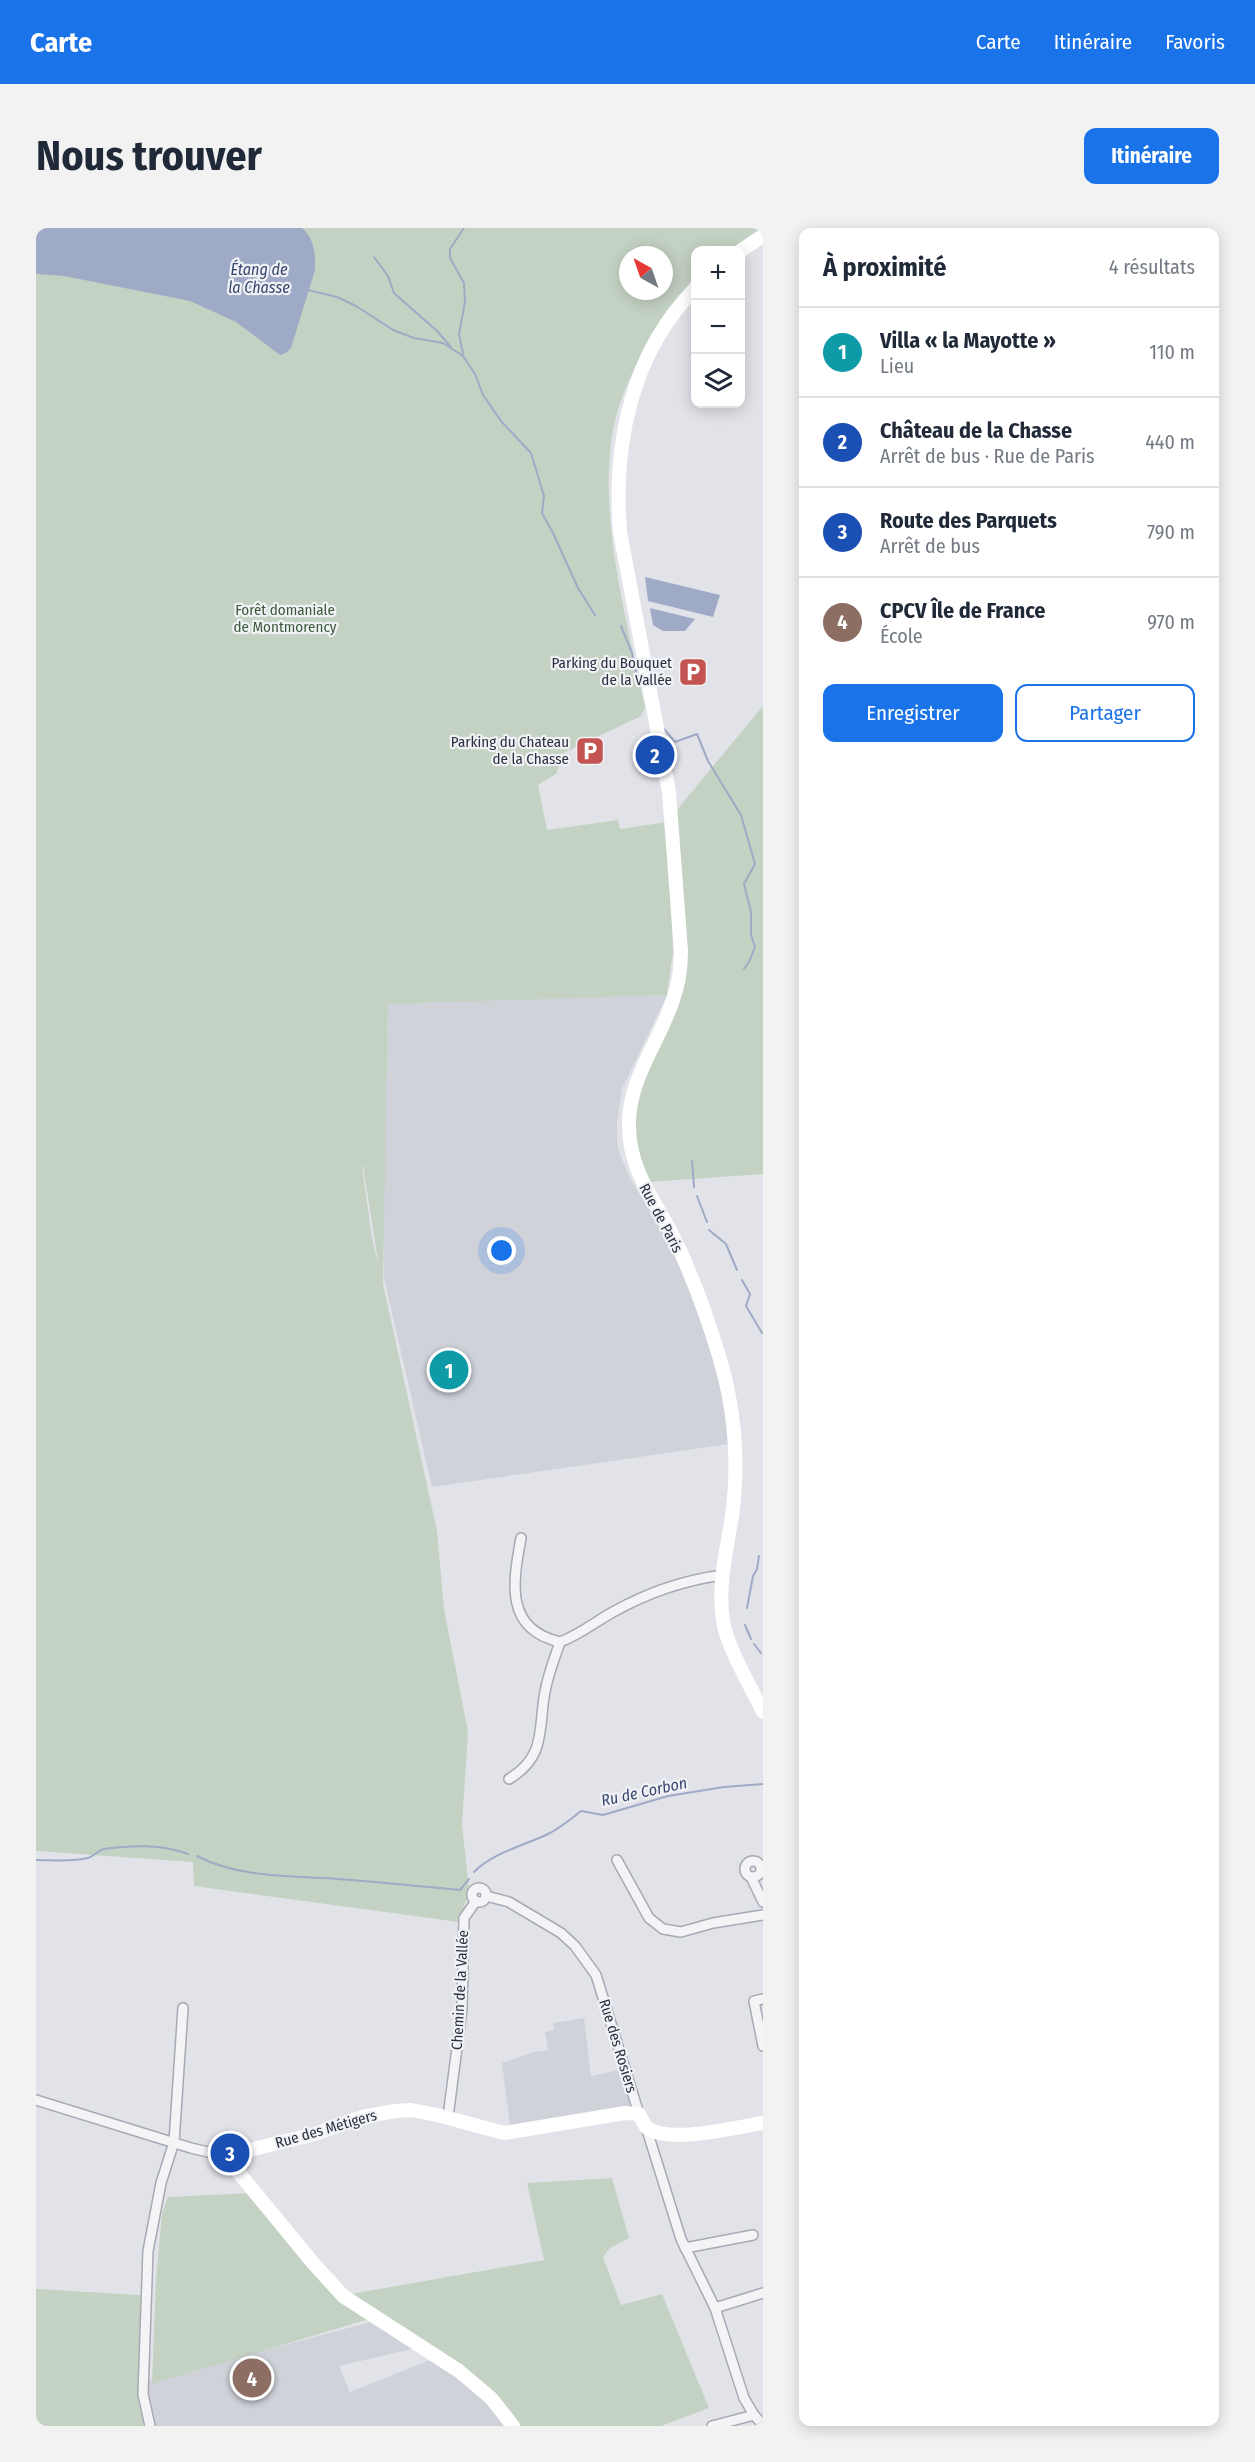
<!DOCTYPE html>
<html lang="fr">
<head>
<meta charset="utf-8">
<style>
	body { margin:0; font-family:"Fira Sans Condensed",sans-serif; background:#f2f2f3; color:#1f2937 }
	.controls { position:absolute; right:18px; top:18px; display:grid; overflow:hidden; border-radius:12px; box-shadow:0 3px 15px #0003 }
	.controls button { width:54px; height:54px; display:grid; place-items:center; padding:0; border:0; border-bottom:2px solid #e0e1e3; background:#fff; color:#1f2937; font:30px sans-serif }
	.compass { position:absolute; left:583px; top:18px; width:54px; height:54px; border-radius:50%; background:#fff; box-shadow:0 3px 15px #0003; rotate:320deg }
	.you { position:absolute; left:466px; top:1023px; width:21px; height:21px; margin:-15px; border:4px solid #fff; border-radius:50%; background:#1a73e8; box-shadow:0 0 0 9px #1a73e833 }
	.badge { display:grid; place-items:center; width:39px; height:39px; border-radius:50%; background:#1a73e8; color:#fff; font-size:20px; font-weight:700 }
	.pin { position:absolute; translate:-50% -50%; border:3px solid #fff; box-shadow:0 2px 6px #0006 }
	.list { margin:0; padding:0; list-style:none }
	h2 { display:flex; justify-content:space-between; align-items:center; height:78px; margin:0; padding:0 24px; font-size:26px }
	h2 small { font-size:20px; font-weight:400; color:#747a83 }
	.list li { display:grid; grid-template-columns:39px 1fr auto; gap:18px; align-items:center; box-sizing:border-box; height:90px; padding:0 24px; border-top:2px solid #e0e1e3 }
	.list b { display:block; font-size:22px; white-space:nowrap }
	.list p { margin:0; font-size:20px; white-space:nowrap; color:#747a83 }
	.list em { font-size:20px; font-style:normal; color:#747a83 }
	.actions { display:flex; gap:12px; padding:18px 24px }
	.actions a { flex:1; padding:14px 0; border:2px solid #1a73e8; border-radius:12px; text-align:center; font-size:21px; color:#1a73e8 }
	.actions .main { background:#1a73e8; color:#fff }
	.icon { flex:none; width:33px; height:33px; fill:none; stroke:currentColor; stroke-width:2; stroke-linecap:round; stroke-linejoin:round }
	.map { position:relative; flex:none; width:727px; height:2198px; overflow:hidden; border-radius:12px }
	header { display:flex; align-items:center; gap:36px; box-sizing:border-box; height:84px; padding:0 30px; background:#1a73e8; color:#fff }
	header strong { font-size:28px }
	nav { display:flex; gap:33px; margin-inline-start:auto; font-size:21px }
	.intro { display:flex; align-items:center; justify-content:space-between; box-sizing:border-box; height:144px; padding:0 36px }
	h1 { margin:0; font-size:42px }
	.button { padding:15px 27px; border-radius:12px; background:#1a73e8; color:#fff; font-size:21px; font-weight:700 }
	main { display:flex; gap:36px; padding:0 36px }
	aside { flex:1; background:#fff; border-radius:12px; box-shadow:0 3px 15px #0003 }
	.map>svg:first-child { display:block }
</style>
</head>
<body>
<header>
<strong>Carte</strong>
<nav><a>Carte</a><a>Itinéraire</a><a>Favoris</a></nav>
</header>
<div class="intro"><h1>Nous trouver</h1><a class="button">Itinéraire</a></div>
<main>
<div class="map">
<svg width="727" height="2198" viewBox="0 0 727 2198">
	<rect width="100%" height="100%" fill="#e1e3e9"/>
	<g fill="#d0d2da">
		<path d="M356,749L413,773L631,767L586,861L581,895V913L583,924L595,952L632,1009L680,1132L687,1161L693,1216L396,1259L348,1050V899L352,781Z"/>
		<path d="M548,1790L555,1848L584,1842L595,1879L482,1898L474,1897L466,1835L498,1824L512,1822L509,1804L518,1802L517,1795Z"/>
		<path d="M338,2093L380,2120L303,2138L314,2164L399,2130L423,2146L473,2198H114L107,2155Z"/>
	</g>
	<g fill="#c4d2c3" fill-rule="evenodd">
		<path d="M0,0H725L693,22H660L659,48L641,70L642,72C615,108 592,145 580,189C558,275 591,394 609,479L605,488L521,528L524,537L520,546L502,557L511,602L582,592L584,601L631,594L637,724L631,767L352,776L347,1056L401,1303L408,1381L432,1504L426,1596L433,1662L423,1694L158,1658L157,1634L0,1623ZM592,27H628V63H592ZM326,938H327L343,1039L336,1010Z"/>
		<path d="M727,478V946L613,954L605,932L598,903L599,879L606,853L650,753L640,583Z"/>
		<path d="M576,1950L593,2010L574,2020L567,2029L585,2077L626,2066L673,2180L625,2198H480L456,2168L309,2067L508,2032L491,1955Z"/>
		<path d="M214,1965L333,2091L116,2156L120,2050L126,1986L132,1969Z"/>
		<path d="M0,2061L104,2067L111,2198H0Z"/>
	</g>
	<g fill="#9fabc6">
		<path d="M0,0H266C278,9 280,28 279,42L255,120L250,125L244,127L200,94L154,73L28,48L0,46Z"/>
		<path d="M609,349L684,367L677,389L612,373Z"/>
		<path d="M614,380L659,391L649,403H627L617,397Z"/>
	</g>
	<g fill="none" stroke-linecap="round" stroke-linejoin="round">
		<g stroke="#9fabc6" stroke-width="2">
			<path d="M338,29L352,48L358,65L401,103L415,119"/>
			<path d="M272,62L301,69L320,78L357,102L378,110L407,115L427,128L439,146L447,167L465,193L495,225L508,268L506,285L517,305L542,360L559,387"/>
			<path d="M427,126L423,106L429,74L428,55L414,30V21L428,0"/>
			<path d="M585,398L596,425L600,443"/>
			<path d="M628,501L639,514L661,506L672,533L705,587L719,636L708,656L715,684V707L719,719L713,734L708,741"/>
			<path d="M656,933L658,959"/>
			<path d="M661,968L671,994"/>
			<path d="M673,1002L690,1016L701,1042"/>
			<path d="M706,1052L714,1066L710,1078L726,1105"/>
			<path d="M711,1380L717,1348L721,1341L723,1328"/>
			<path d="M709,1397L715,1411"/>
			<path d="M718,1416L725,1425"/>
			<path d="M161,1628C199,1648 246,1648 287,1650C333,1653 379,1658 424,1662L433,1651"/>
			<path d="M0,1632C16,1632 37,1634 52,1630C58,1628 63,1622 68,1621C97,1617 125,1616 152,1626"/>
			<path d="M438,1644C455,1626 488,1617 510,1607C523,1601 534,1592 545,1583L567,1587L632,1568L688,1559L727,1556"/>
		</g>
		<g stroke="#a7a9b3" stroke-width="12">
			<g id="minor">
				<path d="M485,1310C477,1354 468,1401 524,1414"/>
				<path d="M524,1414C543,1407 559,1394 577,1384C611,1365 648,1352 687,1347"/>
				<path d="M473,1551C513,1527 501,1497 510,1459C513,1444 519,1429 524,1414"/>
				<path d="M581,1632L613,1690L627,1701L645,1704L677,1695L727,1687"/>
				<circle cx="717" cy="1641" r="8"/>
				<path d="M715,1649L727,1674"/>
				<circle cx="443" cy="1667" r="7"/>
				<path d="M450,1668L473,1674L525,1705L539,1718L560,1747L603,1886"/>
				<path d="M727,1771L718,1773L727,1818"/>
				<path d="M0,1872L155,1920L189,1928"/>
				<path d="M412,1889L426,1781L428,1690L440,1673"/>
				<path d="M610,1899L645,2011L679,2080L708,2170L718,2187L727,2197"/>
				<path d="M649,2020L717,2007"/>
				<path d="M679,2080L727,2065"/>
				<path d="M114,2198L107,2166L112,2023L125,1955L138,1914L147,1780"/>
				<path d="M676,2198L718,2187"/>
			</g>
		</g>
		<use href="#minor" stroke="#f4f4f7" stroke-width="9"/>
		<g stroke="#fff" stroke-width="14">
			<path d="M704,23L727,8"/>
			<path d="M660,60C595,124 577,217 584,304L633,564L645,723C645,740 643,755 637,772C623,815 592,851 593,898C593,946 623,977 642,1018C658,1053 672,1091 683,1128C698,1176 703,1231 697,1281C692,1318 681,1355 687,1393C691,1419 715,1459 727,1484"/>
			<path d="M477,2198L455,2170L423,2143L307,2068L277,2035L189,1928L279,1906L326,1889L359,1883L375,1882L401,1887L468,1905L589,1885L603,1886C605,1890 608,1896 610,1899C632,1917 700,1899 727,1895"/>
		</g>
	</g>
	<defs>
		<g id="parking-square" transform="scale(1.5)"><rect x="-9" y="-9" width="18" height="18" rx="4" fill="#c35451" stroke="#f1f2f6"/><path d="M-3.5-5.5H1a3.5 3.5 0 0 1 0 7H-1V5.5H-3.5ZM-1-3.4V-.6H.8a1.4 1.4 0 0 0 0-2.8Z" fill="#fff"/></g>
	</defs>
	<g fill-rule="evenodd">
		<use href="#parking-square" x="657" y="444"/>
		<use href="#parking-square" x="554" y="523"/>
	</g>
	<g text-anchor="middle" stroke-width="4.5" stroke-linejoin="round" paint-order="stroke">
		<g font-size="15" fill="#3a5a39" stroke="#f1f2f6">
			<text x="249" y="387">Forêt domaniale<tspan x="249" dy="17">de Montmorency</tspan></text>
		</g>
		<g font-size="15" fill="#2b2f3f" stroke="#f1f2f6" text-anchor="end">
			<text x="636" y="440">Parking du Bouquet<tspan x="636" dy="17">de la Vallée</tspan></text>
			<text x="533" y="519">Parking du Chateau<tspan x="533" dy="17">de la Chasse</tspan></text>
		</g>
		<g font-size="15" fill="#2b2f3f" stroke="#f1f2f6">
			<text transform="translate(625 990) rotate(62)" y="5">Rue de Paris</text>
			<text transform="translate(424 1762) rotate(-87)" y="5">Chemin de la Vallée</text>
			<text transform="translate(582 1818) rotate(73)" y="5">Rue des Rosiers</text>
			<text transform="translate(290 1901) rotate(-16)" y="5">Rue des Métigers</text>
		</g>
		<g font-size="16" font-style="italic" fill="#384770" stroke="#f1f2f6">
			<text x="223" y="47">Étang de<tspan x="223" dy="18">la Chasse</tspan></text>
			<text transform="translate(608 1563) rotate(-12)" y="6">Ru de Corbon</text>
		</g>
	</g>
</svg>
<div class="controls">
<button>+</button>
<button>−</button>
<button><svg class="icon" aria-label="layers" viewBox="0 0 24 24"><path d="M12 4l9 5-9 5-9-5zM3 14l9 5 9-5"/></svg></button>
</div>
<svg class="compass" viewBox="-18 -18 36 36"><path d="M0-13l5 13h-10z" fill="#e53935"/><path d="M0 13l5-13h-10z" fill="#747a83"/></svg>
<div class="you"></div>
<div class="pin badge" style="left:413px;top:1142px;background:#0f9aa8">1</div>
<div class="pin badge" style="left:619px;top:527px;background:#1a4fb4">2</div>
<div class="pin badge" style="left:194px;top:1925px;background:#1a4fb4">3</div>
<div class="pin badge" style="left:216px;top:2150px;background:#8d6e63">4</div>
</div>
<aside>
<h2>À proximité<small>4 résultats</small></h2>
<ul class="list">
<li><span class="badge" style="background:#0f9aa8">1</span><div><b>Villa « la Mayotte »</b><p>Lieu</p></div><em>110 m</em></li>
<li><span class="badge" style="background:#1a4fb4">2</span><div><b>Château de la Chasse</b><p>Arrêt de bus · Rue de Paris</p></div><em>440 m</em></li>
<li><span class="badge" style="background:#1a4fb4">3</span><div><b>Route des Parquets</b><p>Arrêt de bus</p></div><em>790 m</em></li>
<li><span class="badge" style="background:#8d6e63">4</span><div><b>CPCV Île de France</b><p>École</p></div><em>970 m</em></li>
</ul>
<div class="actions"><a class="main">Enregistrer</a><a>Partager</a></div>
</aside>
</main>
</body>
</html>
